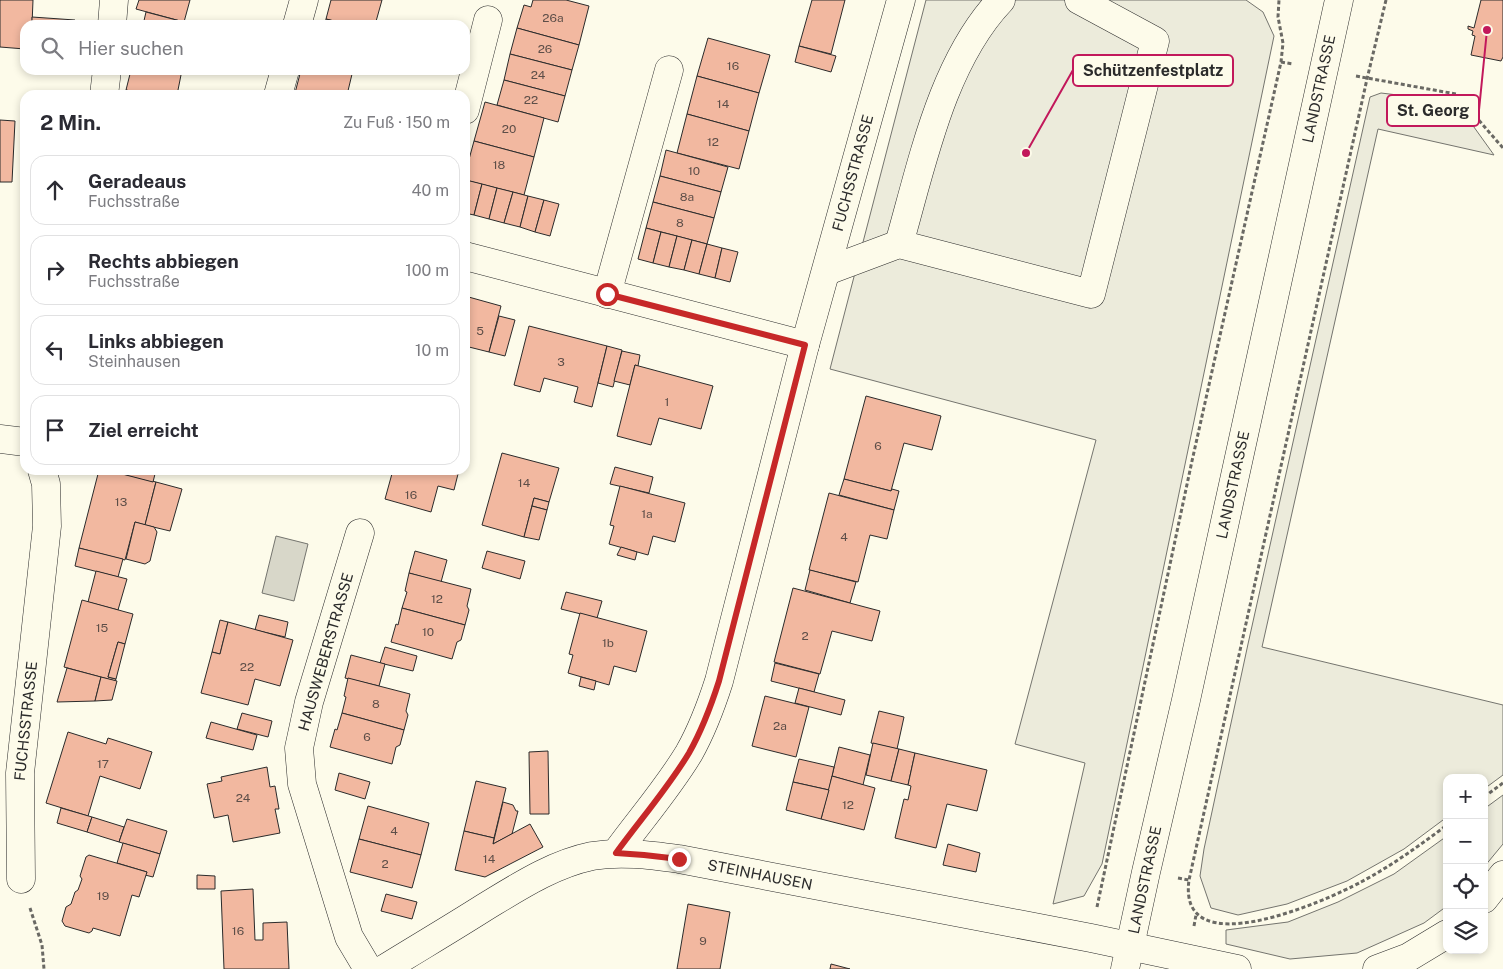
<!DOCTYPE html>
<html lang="de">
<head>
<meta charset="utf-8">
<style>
	body { margin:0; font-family:"Public Sans",sans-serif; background:#f7f7f7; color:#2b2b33 }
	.controls { position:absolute; right:15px; bottom:15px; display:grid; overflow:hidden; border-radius:10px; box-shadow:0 2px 8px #0003 }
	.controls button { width:45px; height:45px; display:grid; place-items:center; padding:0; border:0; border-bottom:1px solid #e1e1e2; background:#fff; color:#2b2b33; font:25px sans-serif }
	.stop { position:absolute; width:15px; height:15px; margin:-11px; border:4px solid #c62828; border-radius:50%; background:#fff }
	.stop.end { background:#c62828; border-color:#fff; box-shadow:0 1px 5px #0008 }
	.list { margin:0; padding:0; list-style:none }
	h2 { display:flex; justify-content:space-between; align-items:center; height:65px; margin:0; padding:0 20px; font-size:21px }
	h2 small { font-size:16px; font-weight:400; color:#7c7c81 }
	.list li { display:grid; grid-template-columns:32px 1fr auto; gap:15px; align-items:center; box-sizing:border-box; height:70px; margin:0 10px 10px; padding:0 10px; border:1px solid #e1e1e2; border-radius:15px }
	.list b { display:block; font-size:19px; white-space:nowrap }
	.list p { margin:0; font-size:16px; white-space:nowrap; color:#7c7c81 }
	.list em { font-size:16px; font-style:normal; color:#7c7c81 }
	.icon { flex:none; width:28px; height:28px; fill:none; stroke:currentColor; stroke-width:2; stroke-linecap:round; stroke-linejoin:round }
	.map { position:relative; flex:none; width:1503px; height:969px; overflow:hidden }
	.search { position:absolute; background:#fff; box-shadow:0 2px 8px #0003; left:20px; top:20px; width:450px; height:55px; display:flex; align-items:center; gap:12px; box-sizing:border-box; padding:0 18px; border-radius:15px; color:#7c7c81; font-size:19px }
	.panel { position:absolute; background:#fff; box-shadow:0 2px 8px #0003; left:20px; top:90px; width:450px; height:385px; border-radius:15px }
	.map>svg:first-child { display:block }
</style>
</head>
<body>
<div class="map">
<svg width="1503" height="969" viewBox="0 0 1503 969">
	<rect width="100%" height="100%" fill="#fdfbea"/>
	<g fill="#ecebdb" stroke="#74746e">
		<path d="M926,0H1246L1263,12L1274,36L1102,864L1084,896L1053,904L1085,763L1015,744L1096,440L830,369Z"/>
		<path d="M1381,93L1456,102L1494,155L1378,129L1262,647L1503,705V775L1484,789V778H1447V817L1404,849L1347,881L1287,904L1238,915L1211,908L1200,876L1204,849L1248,644L1370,97Z"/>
		<path d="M1503,795V844L1484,867V809Z"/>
		<path d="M1447,836V906L1424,923L1357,953L1290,959L1226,944V930L1288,922L1338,902L1394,874Z"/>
	</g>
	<path fill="#d8d7c9" stroke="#74746e" d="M276,536L308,544L294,601L262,593Z"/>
	<g fill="#f2b8a0" stroke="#2b2b2b">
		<path d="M0,0H33L32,25H25V49L0,47Z"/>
		<path d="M139,0H190L184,22L136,9Z"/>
		<path d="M331,0H382L375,25H350L326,19Z"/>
		<path d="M533,0H566L589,6L579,45L517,28L524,5L531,7Z"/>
		<path d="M812,0H845L831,54L799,46Z"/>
		<path d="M1481,0H1503V57L1501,61L1471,55L1475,36L1472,35L1473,31L1468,29V26L1474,28Z"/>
		<path d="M146,12L184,22L194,25H143Z"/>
		<path d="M32,17L75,20V25H32Z"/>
		<path d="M326,19L350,25H325Z"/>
		<path d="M517,28L579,45L572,70L510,54Z"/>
		<path d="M708,38L770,55L759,93L697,76Z"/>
		<path d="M799,46L836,56L831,72L795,62Z"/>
		<path d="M510,54L572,70L565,96L504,80Z"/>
		<path d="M131,70H182L177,95H147L126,90Z"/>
		<path d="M301,70H353L347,95H303L295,93Z"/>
		<path d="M697,76L759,93L749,131L687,114Z"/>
		<path d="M504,80L565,96L558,122L497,105Z"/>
		<path d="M126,90L142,94V95H125Z"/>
		<path d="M485,102L544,118L534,157L474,141Z"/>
		<path d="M687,114L749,131L739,169L677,153Z"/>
		<path d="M0,120L15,121L12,182H0Z"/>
		<path d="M474,141L534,157L524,195L465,180V174Z"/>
		<path d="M666,150L728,167L721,192L660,176Z"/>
		<path d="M660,176L721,192L714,218L653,202Z"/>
		<path d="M466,180L482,184L474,215L465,213V185Z"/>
		<path d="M482,184L497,188L489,219L474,215Z"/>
		<path d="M497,188L513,192L504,223L489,219Z"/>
		<path d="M513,192L528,196L520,227L504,223Z"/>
		<path d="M528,196L544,200L535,232L520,227Z"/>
		<path d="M544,200L559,204L550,236L535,232Z"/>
		<path d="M653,202L714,218L707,244L646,228Z"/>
		<path d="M646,228L661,232L653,263L638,259Z"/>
		<path d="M661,232L677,236L669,267L653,263Z"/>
		<path d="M677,236L692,240L684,270L669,267Z"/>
		<path d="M692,240L707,244L699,274L684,270Z"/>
		<path d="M707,244L722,248L715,278L699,274Z"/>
		<path d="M722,248L738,252L730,282L715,278Z"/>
		<path d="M465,296L501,306L489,352L465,346Z"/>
		<path d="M499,316L515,320L505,356L489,352Z"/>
		<path d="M529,326L607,346L592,407L574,402L578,387L544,378L540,392L514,385Z"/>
		<path d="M607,346L622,350L613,387L598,383Z"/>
		<path d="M622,351L640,355L638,366L635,365L630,385L614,381Z"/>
		<path d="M635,365L713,386L701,429L659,418L651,445L617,436Z"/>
		<path d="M866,396L941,416L932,450L904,443L891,491L844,479Z"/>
		<path d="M502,453L559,468L549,502L534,498L524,537L482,525Z"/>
		<path d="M615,467L653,477L649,493L610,484Z"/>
		<path d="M99,470H108L156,482L145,525L135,522L125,560L79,548Z"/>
		<path d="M108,470H127L126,475Z"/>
		<path d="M127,470H156L153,482L126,475Z"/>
		<path d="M393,470H459L454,490L438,486L431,512L385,499Z"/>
		<path d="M844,479L891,491L892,489L899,491L894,510L839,495Z"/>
		<path d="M156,482L182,489L170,531L145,525Z"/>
		<path d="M620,486L685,503L675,542L653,536L648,555L609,544L614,526L610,525Z"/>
		<path d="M829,493L894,510L887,539L870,535L858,582L809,570Z"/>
		<path d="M534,498L549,502L547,510L532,506Z"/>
		<path d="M532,506L547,510L539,540L524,537Z"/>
		<path d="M135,522L154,527L157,532L150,561L145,564L126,559Z"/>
		<path d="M621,547L637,552L635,560L617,555Z"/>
		<path d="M79,548L123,559L118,577L75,566Z"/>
		<path d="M415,551L447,560L441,582L409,573Z"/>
		<path d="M487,551L525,561L520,579L482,568Z"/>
		<path d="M810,570L856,582L850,603L805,590Z"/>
		<path d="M96,571L127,579L118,610L88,602Z"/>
		<path d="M409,573L471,589L467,606L469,610L465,625L402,608L407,592L405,591Z"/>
		<path d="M793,588L880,611L872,641L832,631L820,674L774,662Z"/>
		<path d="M566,592L602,601L597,618L561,609Z"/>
		<path d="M82,600L133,614L125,644L118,642L108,677L116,679L115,681L64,667Z"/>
		<path d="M402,608L465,625L461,640L457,642L452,659L391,642L396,624L398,625Z"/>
		<path d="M580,613L647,631L636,672L614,666L609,685L568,673L573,655L569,654Z"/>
		<path d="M259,615L288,622L285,637L255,630Z"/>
		<path d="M220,620L228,622L220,654L212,652Z"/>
		<path d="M228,622L293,640L280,686L255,679L248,705L201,693L212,652L220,654Z"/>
		<path d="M118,642L125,644L116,679L108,677Z"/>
		<path d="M385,647L417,656L413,671L380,663Z"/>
		<path d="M351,655L385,664L379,686L345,678Z"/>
		<path d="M775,663L819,674L814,692L771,681Z"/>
		<path d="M67,668L101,677L95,701L57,702Z"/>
		<path d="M101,677L117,681L112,700L95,701Z"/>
		<path d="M581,677L596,681L594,690L579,686Z"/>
		<path d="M348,678L410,694L406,711L408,715L404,730L342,713L346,697L344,696Z"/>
		<path d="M799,688L845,700L841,715L795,703Z"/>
		<path d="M765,696L809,707L796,757L752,746Z"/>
		<path d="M879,711L904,717L897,749L871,743Z"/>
		<path d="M242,713L272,721L268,737L237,729Z"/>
		<path d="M342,713L404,730L400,745L396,747L392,764L330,747L335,729L337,730Z"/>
		<path d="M211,722L257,735L253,750L206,738Z"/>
		<path d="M68,732L106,744L108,738L152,752L140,789L100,776L88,816L46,803Z"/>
		<path d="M873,743L899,749L891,781L866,775Z"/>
		<path d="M839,747L870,755L863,785L832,776Z"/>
		<path d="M899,749L915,753L908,785L891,781Z"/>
		<path d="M548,751L549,814H530L529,752Z"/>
		<path d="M915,753L987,770L977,811L947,804L936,848L895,838L904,799L908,800L911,786L908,785Z"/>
		<path d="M799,759L834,767L829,790L793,782Z"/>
		<path d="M267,767L270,787L275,786L279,809H275L280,833L233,842L228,815L214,818L207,784L222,781L221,777Z"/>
		<path d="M339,773L370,782L365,799L335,790Z"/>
		<path d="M832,776L875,788L864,830L821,819Z"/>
		<path d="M476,781L506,788L494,838L464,831Z"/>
		<path d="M793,782L829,790L821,819L786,810Z"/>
		<path d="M503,802L513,805L516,811H518L512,834L493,844Z"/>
		<path d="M368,806L429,823L421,855L359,839Z"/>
		<path d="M61,808L92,817L87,832L57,823Z"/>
		<path d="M92,817L124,827L119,842L87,832Z"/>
		<path d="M127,819L167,831L160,854L119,842Z"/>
		<path d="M530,824L543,847L485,877L455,870L464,831L494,838L493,844Z"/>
		<path d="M359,839L421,855L412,888L350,872Z"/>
		<path d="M123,843L160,854L153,877L145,875L147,872L117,863Z"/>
		<path d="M948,844L980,853L976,872L943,865Z"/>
		<path d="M89,855L147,872L139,897L132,895L120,936L93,928L92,931L89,933L65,926L62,921L66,907L71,904L75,892L78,890L82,879L80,876L86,857Z"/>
		<path d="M197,875L215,876V889H197Z"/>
		<path d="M253,889L255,940H263V923L287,922L289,969H224L221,891Z"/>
		<path d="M386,894L417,902L412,919L381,911Z"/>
		<path d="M688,904L730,912L720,969H677Z"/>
		<path d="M831,964L850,969H830Z"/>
	</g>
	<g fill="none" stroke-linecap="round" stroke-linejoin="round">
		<g stroke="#2b2b2b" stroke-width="29">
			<g id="minor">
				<path d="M112,25L114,0"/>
				<path d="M297,25L304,0"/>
				<path d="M104,95L107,70"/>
				<path d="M278,95L285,70"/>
				<path d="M465,110L488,20"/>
				<path d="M899,244C922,164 942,62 1001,0"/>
				<path d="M465,256L805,345"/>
				<path d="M827,271L899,244L1091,294L1155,41L1079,0"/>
				<path d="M607,294L669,70"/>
				<path d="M0,439L25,442"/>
				<path d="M360,533L309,702L299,748L302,784L349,937L368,969"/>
				<path d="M616,853C640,820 668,788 689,753C702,730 711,706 719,681L805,345L901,0"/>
				<path d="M21,879L20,773L47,526L46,484L42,470"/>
				<path d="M1484,899L1503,875"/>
				<path d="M384,969C418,948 452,928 485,907C518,887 553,864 592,856C621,851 650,855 679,859L1091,938L1237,969"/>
				<path d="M1377,969L1409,957L1447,934"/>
			</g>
		</g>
		<g stroke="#2b2b2b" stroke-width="29">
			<path id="major" d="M1125,969L1146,872L1186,700L1339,0"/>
		</g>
		<g stroke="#6a6964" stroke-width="3" stroke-dasharray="4 2.5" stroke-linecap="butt">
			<path d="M1386,0L1367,79L1189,880C1177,967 1326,901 1361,882C1391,866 1419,846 1447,825"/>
			<path d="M1281,62L1293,64"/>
			<path d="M1356,76L1456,94L1503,148"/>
			<path d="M1484,797L1503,783"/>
			<path d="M1178,878L1189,880"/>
			<path d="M1097,907L1192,461L1281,62L1283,43L1278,17L1279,0"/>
			<path d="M30,908L42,945L44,969"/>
			<path d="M1194,926L1196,915"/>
		</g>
		<use href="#minor" stroke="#fdfbea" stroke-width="28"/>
		<use href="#major" stroke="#fdfbea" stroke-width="28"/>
	</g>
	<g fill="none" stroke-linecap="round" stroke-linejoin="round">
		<path stroke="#c62828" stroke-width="6" d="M607,294L805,345L719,681C711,706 702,730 689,753C668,788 640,820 616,853L644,855L679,859"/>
	</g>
	<g text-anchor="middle" stroke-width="4" stroke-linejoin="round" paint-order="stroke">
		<g font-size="12" fill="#5d4e48">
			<text x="553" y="22">26a</text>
			<text x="545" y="53">26</text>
			<text x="733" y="70">16</text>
			<text x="538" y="79">24</text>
			<text x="531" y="104">22</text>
			<text x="723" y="108">14</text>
			<text x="509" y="133">20</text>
			<text x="713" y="146">12</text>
			<text x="499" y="169">18</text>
			<text x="694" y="175">10</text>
			<text x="687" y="201">8a</text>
			<text x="680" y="227">8</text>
			<text x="480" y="335">5</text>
			<text x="561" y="366">3</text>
			<text x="667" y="406">1</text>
			<text x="878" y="450">6</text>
			<text x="524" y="487">14</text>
			<text x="411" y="499">16</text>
			<text x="121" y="506">13</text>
			<text x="647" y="518">1a</text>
			<text x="844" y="541">4</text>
			<text x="437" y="603">12</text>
			<text x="102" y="632">15</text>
			<text x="428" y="636">10</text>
			<text x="805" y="640">2</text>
			<text x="608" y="647">1b</text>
			<text x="247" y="671">22</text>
			<text x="376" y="708">8</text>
			<text x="780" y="730">2a</text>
			<text x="367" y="741">6</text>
			<text x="103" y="768">17</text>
			<text x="243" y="802">24</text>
			<text x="848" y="809">12</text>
			<text x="394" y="835">4</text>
			<text x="489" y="863">14</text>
			<text x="385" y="868">2</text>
			<text x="103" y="900">19</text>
			<text x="238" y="935">16</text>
			<text x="703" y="945">9</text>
		</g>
		<g font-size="15" fill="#2b2b2b" stroke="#fdfbea">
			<text transform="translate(1319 89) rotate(-78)" y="5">LANDSTRASSE</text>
			<text transform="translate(853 173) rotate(-75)" y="5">FUCHSSTRASSE</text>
			<text transform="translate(1233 485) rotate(-78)" y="5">LANDSTRASSE</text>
			<text transform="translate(326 652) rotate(-74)" y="5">HAUSWEBERSTRASSE</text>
			<text transform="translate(26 721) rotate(-84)" y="5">FUCHSSTRASSE</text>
			<text transform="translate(760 875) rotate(11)" y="5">STEINHAUSEN</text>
			<text transform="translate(1145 880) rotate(-78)" y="5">LANDSTRASSE</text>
		</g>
	</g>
	<path fill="none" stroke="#c2185b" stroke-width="2" d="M1026 153L1073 70M1487 30L1479 110"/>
	<g fill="#c2185b" stroke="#fdfbea" stroke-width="2">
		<circle cx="1026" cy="153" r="5"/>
		<circle cx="1487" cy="30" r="5"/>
	</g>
	<g fill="#fdfbea" stroke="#c2185b" stroke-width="2">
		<rect x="1073" y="55" width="160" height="31" rx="5"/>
		<rect x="1387" y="95" width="92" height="31" rx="5"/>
	</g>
	<g font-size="16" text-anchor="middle" font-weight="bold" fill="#2b2b2b">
		<text x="1153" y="76">Schützenfestplatz</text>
		<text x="1433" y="116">St. Georg</text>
	</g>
</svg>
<div class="controls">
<button>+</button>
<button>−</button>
<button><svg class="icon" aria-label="locate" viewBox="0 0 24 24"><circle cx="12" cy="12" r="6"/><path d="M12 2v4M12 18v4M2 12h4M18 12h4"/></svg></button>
<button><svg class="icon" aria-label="layers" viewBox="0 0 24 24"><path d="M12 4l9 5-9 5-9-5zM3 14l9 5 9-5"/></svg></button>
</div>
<div class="stop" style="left:607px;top:294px"></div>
<div class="stop end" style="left:679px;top:859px"></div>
<div class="search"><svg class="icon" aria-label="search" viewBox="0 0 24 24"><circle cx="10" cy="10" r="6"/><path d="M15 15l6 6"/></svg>Hier suchen</div>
<section class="panel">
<h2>2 Min.<small>Zu Fuß · 150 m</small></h2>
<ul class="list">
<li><svg class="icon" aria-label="ahead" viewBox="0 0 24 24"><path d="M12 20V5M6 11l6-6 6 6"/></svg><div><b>Geradeaus</b><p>Fuchsstraße</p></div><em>40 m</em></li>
<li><svg class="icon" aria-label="right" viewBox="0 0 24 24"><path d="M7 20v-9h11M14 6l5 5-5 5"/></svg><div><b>Rechts abbiegen</b><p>Fuchsstraße</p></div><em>100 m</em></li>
<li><svg class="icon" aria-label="left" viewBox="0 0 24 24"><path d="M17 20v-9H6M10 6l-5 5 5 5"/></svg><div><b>Links abbiegen</b><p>Steinhausen</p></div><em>10 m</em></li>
<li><svg class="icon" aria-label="arrive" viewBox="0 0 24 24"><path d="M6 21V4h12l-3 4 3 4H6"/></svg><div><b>Ziel erreicht</b></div></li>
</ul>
</section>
</div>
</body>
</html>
